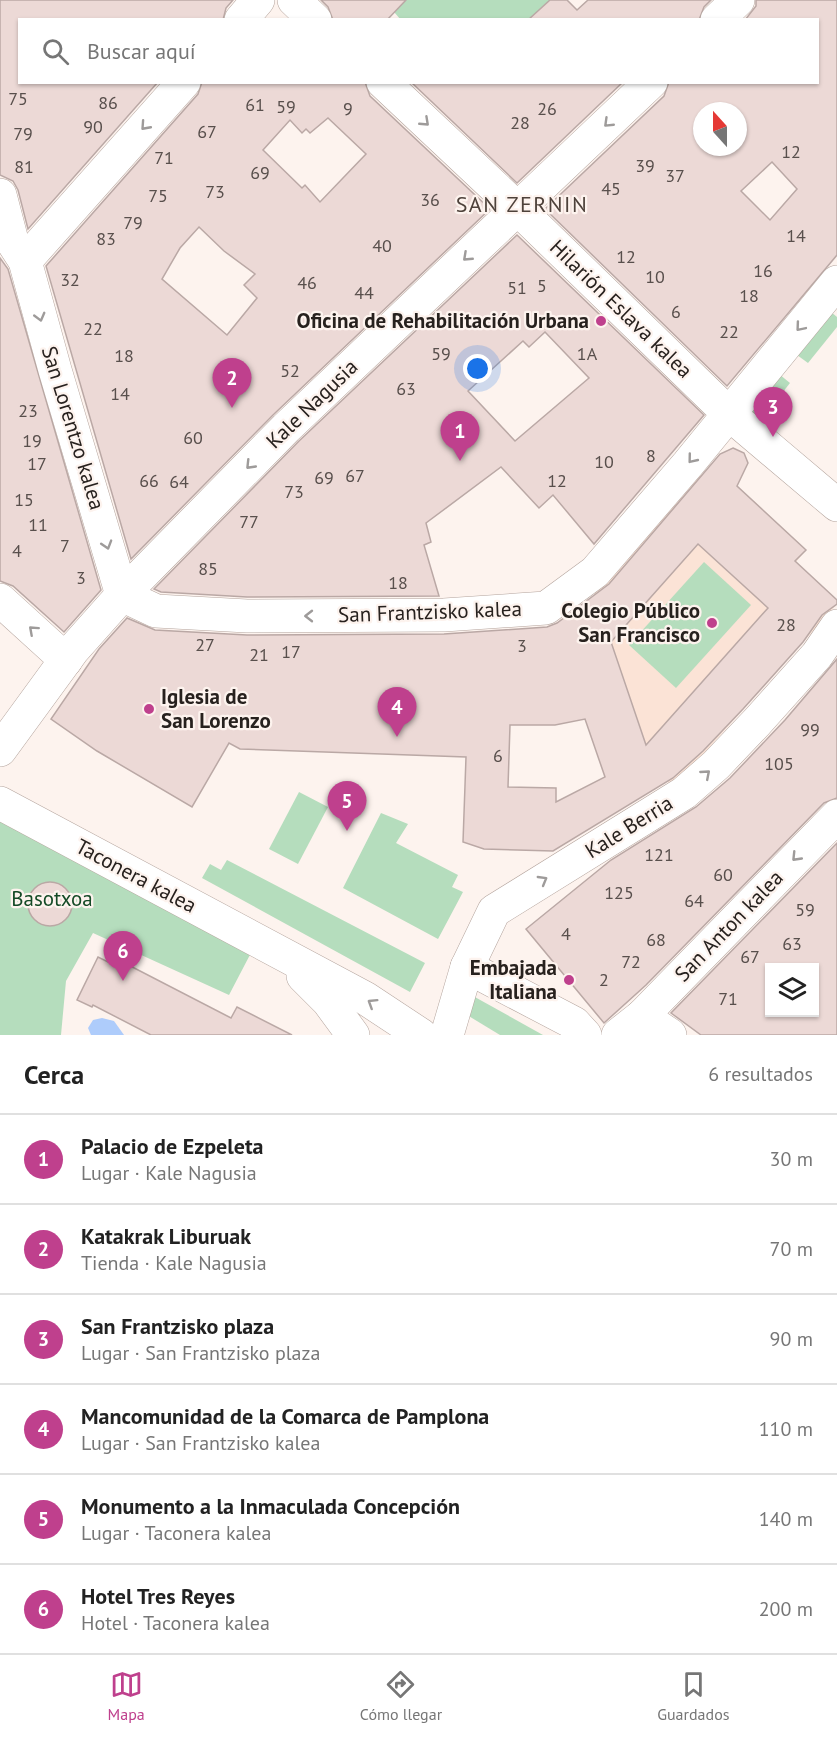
<!DOCTYPE html>
<html lang="es">
<head>
<meta charset="utf-8">
<style>
	body { margin:0; font-family:"PT Sans",sans-serif; background:#f2f2f2; color:#222 }
	.controls { position:absolute; right:18px; bottom:18px; display:grid; overflow:hidden; border-radius:0px; box-shadow:0 2px 4px #0004 }
	.controls button { width:54px; height:54px; display:grid; place-items:center; padding:0; border:0; border-bottom:2px solid #e0e0e0; background:#fff; color:#222; font:30px sans-serif }
	.compass { position:absolute; left:693px; top:102px; width:54px; height:54px; border-radius:50%; background:#fff; box-shadow:0 2px 4px #0004; rotate:339deg }
	.you { position:absolute; left:478px; top:369px; width:21px; height:21px; margin:-15px; border:4px solid #fff; border-radius:50%; background:#1a73e8; box-shadow:0 0 0 9px #1a73e833 }
	.badge { display:grid; place-items:center; width:39px; height:39px; border-radius:50%; background:#bf408d; color:#fff; font-size:20px; font-weight:700 }
	.pin { position:absolute; translate:-50% -50px; filter:drop-shadow(0 2px 3px #0008) }
	.pin::after { content:''; position:absolute; top:32px; width:21px; height:18px; background:inherit; clip-path:polygon(0 0,100% 0,50% 100%) }
	.list { margin:0; padding:0; list-style:none }
	h2 { display:flex; justify-content:space-between; align-items:center; height:78px; margin:0; padding:0 24px; font-size:26px }
	h2 small { font-size:20px; font-weight:400; color:#767676 }
	.list li { display:grid; grid-template-columns:39px 1fr auto; gap:18px; align-items:center; box-sizing:border-box; height:90px; padding:0 24px; border-top:2px solid #e0e0e0 }
	.list b { display:block; font-size:22px; white-space:nowrap }
	.list p { margin:0; font-size:20px; white-space:nowrap; color:#767676 }
	.list em { font-size:20px; font-style:normal; color:#767676 }
	.icon { flex:none; width:33px; height:33px; fill:none; stroke:currentColor; stroke-width:2; stroke-linecap:round; stroke-linejoin:round }
	.map { position:relative; flex:none; width:837px; height:1035px; overflow:hidden }
	.search { position:absolute; background:#fff; box-shadow:0 2px 4px #0004; left:18px; right:18px; top:18px; height:66px; display:flex; align-items:center; gap:15px; box-sizing:border-box; padding:0 21px; border-radius:0px; color:#767676; font-size:22px }
	.sheet { height:618px; background:#fff }
	nav { display:flex; justify-content:space-around; align-items:center; box-sizing:border-box; height:84px; border-top:2px solid #e0e0e0; background:#fff; font-size:16px; color:#767676 }
	nav a { display:grid; justify-items:center; gap:3px }
	nav .on { color:#bf408d }
	.map>svg:first-child { display:block }
</style>
</head>
<body>
<div class="map">
<svg width="837" height="1035" viewBox="0 0 837 1035">
	<rect width="100%" height="100%" fill="#fdf3ee"/>
	<path fill="#fbe3d6" d="M699,474L743,514L754,501L806,550L796,562L837,600V604L673,788L651,762L593,589Z"/>
	<g fill="#b5ddbd">
		<path d="M406,0H550L538,11L545,19L401,20L394,12Z"/>
		<path d="M831,312L837,317V327L808,363L797,355Z"/>
		<path d="M779,374L790,383L756,426L745,417Z"/>
		<path d="M704,562L751,605L676,688L629,645Z"/>
		<path d="M299,792L328,807L298,864L269,849Z"/>
		<path d="M0,812L253,949L229,995L93,933L66,981L61,1035H0Z"/>
		<path d="M381,813L408,824L396,843L458,875L452,887L463,892L438,939L343,888Z"/>
		<path d="M227,860L425,963L410,992L202,878L210,864L221,870Z"/>
		<path d="M473,996L543,1035H500L467,1015Z"/>
	</g>
	<path fill="#aeccfb" d="M102,1018L114,1021L124,1035H91L88,1028L93,1020Z"/>
	<g fill="#ecd9d6" stroke="#baa8a5" stroke-width="1.5" fill-rule="evenodd">
		<path d="M0,0H233L226,8L223,20H20V82H158L28,229L18,190L13,181L0,175Z"/>
		<path d="M321,0H406L387,20H333L328,7Z"/>
		<path d="M550,0H567L577,10L588,0H711L704,7L699,20H528Z"/>
		<path d="M756,0H837V255L727,386L545,209L664,96L669,82H818V20H745L756,6ZM702,111H738V147H702ZM772,162L797,189L770,220L741,191Z"/>
		<path d="M202,82H365L370,96L490,209L273,415L131,559L46,266L198,94ZM328,118L366,154L320,202L305,185L302,188L263,150L290,120L302,133L306,129L310,133ZM199,227L224,251L255,274L244,285L257,298L227,335L162,279L180,248Z"/>
		<path d="M411,82H623L517,183Z"/>
		<path d="M517,235L704,415L594,544L553,495L539,508L501,467L426,523L431,542L424,545L439,596L247,597L161,592L154,589L299,441ZM545,332L589,378L515,441L468,391L523,341L529,347Z"/>
		<path d="M0,258L8,269L101,590L64,632L13,586L0,581Z"/>
		<path d="M733,448L744,453L748,463L737,486L806,550L795,561L837,600V604L822,615L803,642L743,709L703,751L673,778L553,851L484,849L463,842L466,757L240,749L229,743L192,807L97,751L51,719L99,649L127,618L155,630L247,635L444,634L547,627L557,623L609,584L720,454ZM698,544L768,608L646,745L611,642ZM585,719L605,777L556,802V788L508,787L510,725H555Z"/>
		<path d="M837,659V798L824,803L646,985L604,1023L526,929L611,860L696,807L730,778L785,720Z"/>
		<path d="M837,843V1035H701L671,1013ZM770,968H814V1012H770Z"/>
		<circle cx="50" cy="904" r="22"/>
		<path d="M111,956L231,1018L237,1007L292,1035H151L93,1005L92,1007L77,1000L98,957L108,962Z"/>
	</g>
	<g fill="none" stroke-linecap="round" stroke-linejoin="round">
		<g stroke="#b4a49d" stroke-width="34">
			<g id="minor">
				<path d="M294,0L315,20"/>
				<path d="M241,20L258,0"/>
				<path d="M717,20L738,0"/>
				<path d="M383,82L518,209L728,413L837,505"/>
				<path d="M0,195L12,241L25,261L55,370L122,595"/>
				<path d="M25,261L184,82"/>
				<path d="M122,595L156,611L247,616L444,615L546,608L595,572L688,464L837,282"/>
				<path d="M0,600L66,660"/>
				<path d="M0,750L73,650L122,595L286,428L651,82"/>
				<path d="M0,803L365,998L421,1035"/>
				<path d="M467,967L574,1023L585,1035"/>
				<path d="M303,976L328,1001L353,1035"/>
				<path d="M642,1016L670,1035"/>
				<path d="M447,1035L467,967L494,911L684,793L716,765L757,722L817,655L837,626"/>
				<path d="M618,1035L642,1016L837,816"/>
			</g>
		</g>
		<use href="#minor" stroke="#fff" stroke-width="33"/>
	</g>
	<defs><path id="oneway-chevron" d="M-2-3.5L2.5 0L-2 3.5" fill="none" stroke-width="1.6" stroke-linecap="round" stroke-linejoin="round" transform="scale(1.5)"/></defs>
	<g stroke="#9e9b9a">
		<use href="#oneway-chevron" transform="translate(425 122) rotate(43)"/>
		<use href="#oneway-chevron" transform="translate(608 123) rotate(136)"/>
		<use href="#oneway-chevron" transform="translate(145 126) rotate(132)"/>
		<use href="#oneway-chevron" transform="translate(467 257) rotate(137)"/>
		<use href="#oneway-chevron" transform="translate(40 317) rotate(75)"/>
		<use href="#oneway-chevron" transform="translate(800 327) rotate(130)"/>
		<use href="#oneway-chevron" transform="translate(692 459) rotate(129)"/>
		<use href="#oneway-chevron" transform="translate(250 465) rotate(134)"/>
		<use href="#oneway-chevron" transform="translate(107 545) rotate(73)"/>
		<use href="#oneway-chevron" transform="translate(309 616) rotate(180)"/>
		<use href="#oneway-chevron" transform="translate(33 630) rotate(-138)"/>
		<use href="#oneway-chevron" transform="translate(706 774) rotate(-41)"/>
		<use href="#oneway-chevron" transform="translate(796 857) rotate(134)"/>
		<use href="#oneway-chevron" transform="translate(543 880) rotate(-30)"/>
		<use href="#oneway-chevron" transform="translate(372 1003) rotate(-148)"/>
	</g>
	<g fill="#bf408d" stroke="#fdf3ee" stroke-width="2">
		<circle cx="601" cy="321" r="6"/>
		<circle cx="712" cy="623" r="6"/>
		<circle cx="149" cy="709" r="6"/>
		<circle cx="569" cy="980" r="6"/>
	</g>
	<g text-anchor="middle" stroke-width="4.5" stroke-linejoin="round" paint-order="stroke">
		<g font-size="18" fill="#584f4c">
			<text x="18" y="105">75</text>
			<text x="108" y="109">86</text>
			<text x="255" y="111">61</text>
			<text x="286" y="113">59</text>
			<text x="348" y="115">9</text>
			<text x="547" y="115">26</text>
			<text x="520" y="129">28</text>
			<text x="93" y="133">90</text>
			<text x="207" y="138">67</text>
			<text x="23" y="140">79</text>
			<text x="791" y="158">12</text>
			<text x="164" y="164">71</text>
			<text x="645" y="172">39</text>
			<text x="24" y="173">81</text>
			<text x="260" y="179">69</text>
			<text x="675" y="182">37</text>
			<text x="611" y="195">45</text>
			<text x="215" y="198">73</text>
			<text x="158" y="202">75</text>
			<text x="430" y="206">36</text>
			<text x="133" y="229">79</text>
			<text x="796" y="242">14</text>
			<text x="106" y="245">83</text>
			<text x="382" y="252">40</text>
			<text x="626" y="263">12</text>
			<text x="763" y="277">16</text>
			<text x="655" y="283">10</text>
			<text x="70" y="286">32</text>
			<text x="307" y="289">46</text>
			<text x="542" y="292">5</text>
			<text x="517" y="294">51</text>
			<text x="364" y="299">44</text>
			<text x="749" y="302">18</text>
			<text x="676" y="318">6</text>
			<text x="93" y="335">22</text>
			<text x="729" y="338">22</text>
			<text x="441" y="360">59</text>
			<text x="587" y="360">1A</text>
			<text x="124" y="362">18</text>
			<text x="290" y="377">52</text>
			<text x="406" y="395">63</text>
			<text x="120" y="400">14</text>
			<text x="28" y="417">23</text>
			<text x="193" y="444">60</text>
			<text x="32" y="447">19</text>
			<text x="651" y="462">8</text>
			<text x="604" y="468">10</text>
			<text x="37" y="470">17</text>
			<text x="355" y="482">67</text>
			<text x="324" y="484">69</text>
			<text x="149" y="487">66</text>
			<text x="557" y="487">12</text>
			<text x="179" y="488">64</text>
			<text x="294" y="498">73</text>
			<text x="24" y="506">15</text>
			<text x="249" y="528">77</text>
			<text x="38" y="531">11</text>
			<text x="65" y="552">7</text>
			<text x="17" y="557">4</text>
			<text x="208" y="575">85</text>
			<text x="81" y="584">3</text>
			<text x="398" y="589">18</text>
			<text x="786" y="631">28</text>
			<text x="205" y="651">27</text>
			<text x="522" y="652">3</text>
			<text x="291" y="658">17</text>
			<text x="259" y="661">21</text>
			<text x="810" y="736">99</text>
			<text x="498" y="762">6</text>
			<text x="779" y="770">105</text>
			<text x="659" y="861">121</text>
			<text x="723" y="881">60</text>
			<text x="619" y="899">125</text>
			<text x="694" y="907">64</text>
			<text x="805" y="916">59</text>
			<text x="566" y="940">4</text>
			<text x="656" y="946">68</text>
			<text x="792" y="950">63</text>
			<text x="750" y="963">67</text>
			<text x="631" y="968">72</text>
			<text x="604" y="986">2</text>
			<text x="728" y="1005">71</text>
		</g>
		<g font-size="21" fill="#27211e" stroke="#fdf3ee">
			<text transform="translate(621 309) rotate(44)" y="7">Hilarión Eslava kalea</text>
			<text transform="translate(312 404) rotate(-44)" y="7">Kale Nagusia</text>
			<text transform="translate(73 428) rotate(73)" y="7">San Lorentzo kalea</text>
			<text transform="translate(430 612) rotate(-2)" y="7">San Frantzisko kalea</text>
			<text transform="translate(629 827) rotate(-32)" y="7">Kale Berria</text>
			<text transform="translate(136 876) rotate(28)" y="7">Taconera kalea</text>
			<text transform="translate(729 926) rotate(-46)" y="7">San Anton kalea</text>
		</g>
		<g font-size="21" font-weight="bold" fill="#27211e" stroke="#fdf3ee" text-anchor="end">
			<text x="589" y="328">Oficina de Rehabilitación Urbana</text>
			<text x="700" y="618">Colegio Público<tspan x="700" dy="24">San Francisco</tspan></text>
			<text x="161" y="704" text-anchor="start">Iglesia de<tspan x="161" dy="24">San Lorenzo</tspan></text>
			<text x="557" y="975">Embajada<tspan x="557" dy="24">Italiana</tspan></text>
		</g>
		<g font-size="21" fill="#144a26" stroke="#fdf3ee">
			<text x="52" y="906">Basotxoa</text>
		</g>
		<g font-size="22" letter-spacing="1.5" fill="#4e423b" stroke="#fdf3ee">
			<text x="522" y="212">SAN ZERNIN</text>
		</g>
	</g>
</svg>
<div class="controls">
<button><svg class="icon" aria-label="layers" viewBox="0 0 24 24"><path d="M12 4l9 5-9 5-9-5zM3 14l9 5 9-5"/></svg></button>
</div>
<svg class="compass" viewBox="-18 -18 36 36"><path d="M0-13l5 13h-10z" fill="#e53935"/><path d="M0 13l5-13h-10z" fill="#767676"/></svg>
<div class="you"></div>
<div class="pin badge" style="left:460px;top:461px">1</div>
<div class="pin badge" style="left:232px;top:408px">2</div>
<div class="pin badge" style="left:773px;top:437px">3</div>
<div class="pin badge" style="left:397px;top:737px">4</div>
<div class="pin badge" style="left:347px;top:831px">5</div>
<div class="pin badge" style="left:123px;top:981px">6</div>
<div class="search"><svg class="icon" aria-label="search" viewBox="0 0 24 24"><circle cx="10" cy="10" r="6"/><path d="M15 15l6 6"/></svg>Buscar aquí</div>
</div>
<section class="sheet">
<h2>Cerca<small>6 resultados</small></h2>
<ul class="list">
<li><span class="badge">1</span><div><b>Palacio de Ezpeleta</b><p>Lugar · Kale Nagusia</p></div><em>30 m</em></li>
<li><span class="badge">2</span><div><b>Katakrak Liburuak</b><p>Tienda · Kale Nagusia</p></div><em>70 m</em></li>
<li><span class="badge">3</span><div><b>San Frantzisko plaza</b><p>Lugar · San Frantzisko plaza</p></div><em>90 m</em></li>
<li><span class="badge">4</span><div><b>Mancomunidad de la Comarca de Pamplona</b><p>Lugar · San Frantzisko kalea</p></div><em>110 m</em></li>
<li><span class="badge">5</span><div><b>Monumento a la Inmaculada Concepción</b><p>Lugar · Taconera kalea</p></div><em>140 m</em></li>
<li><span class="badge">6</span><div><b>Hotel Tres Reyes</b><p>Hotel · Taconera kalea</p></div><em>200 m</em></li>
</ul>
</section>
<nav>
<a class="on"><svg class="icon" aria-label="map" viewBox="0 0 24 24"><path d="M3 6l6-2 6 2 6-2v14l-6 2-6-2-6 2zM9 4v14M15 6v14"/></svg>Mapa</a>
<a><svg class="icon" aria-label="directions" viewBox="0 0 24 24"><path d="M12 3l9 9-9 9-9-9zM9 14v-3h6M13 9l2 2-2 2"/></svg>Cómo llegar</a>
<a><svg class="icon" aria-label="saved" viewBox="0 0 24 24"><path d="M7 4h10v16l-5-4-5 4z"/></svg>Guardados</a>
</nav>
</body>
</html>
